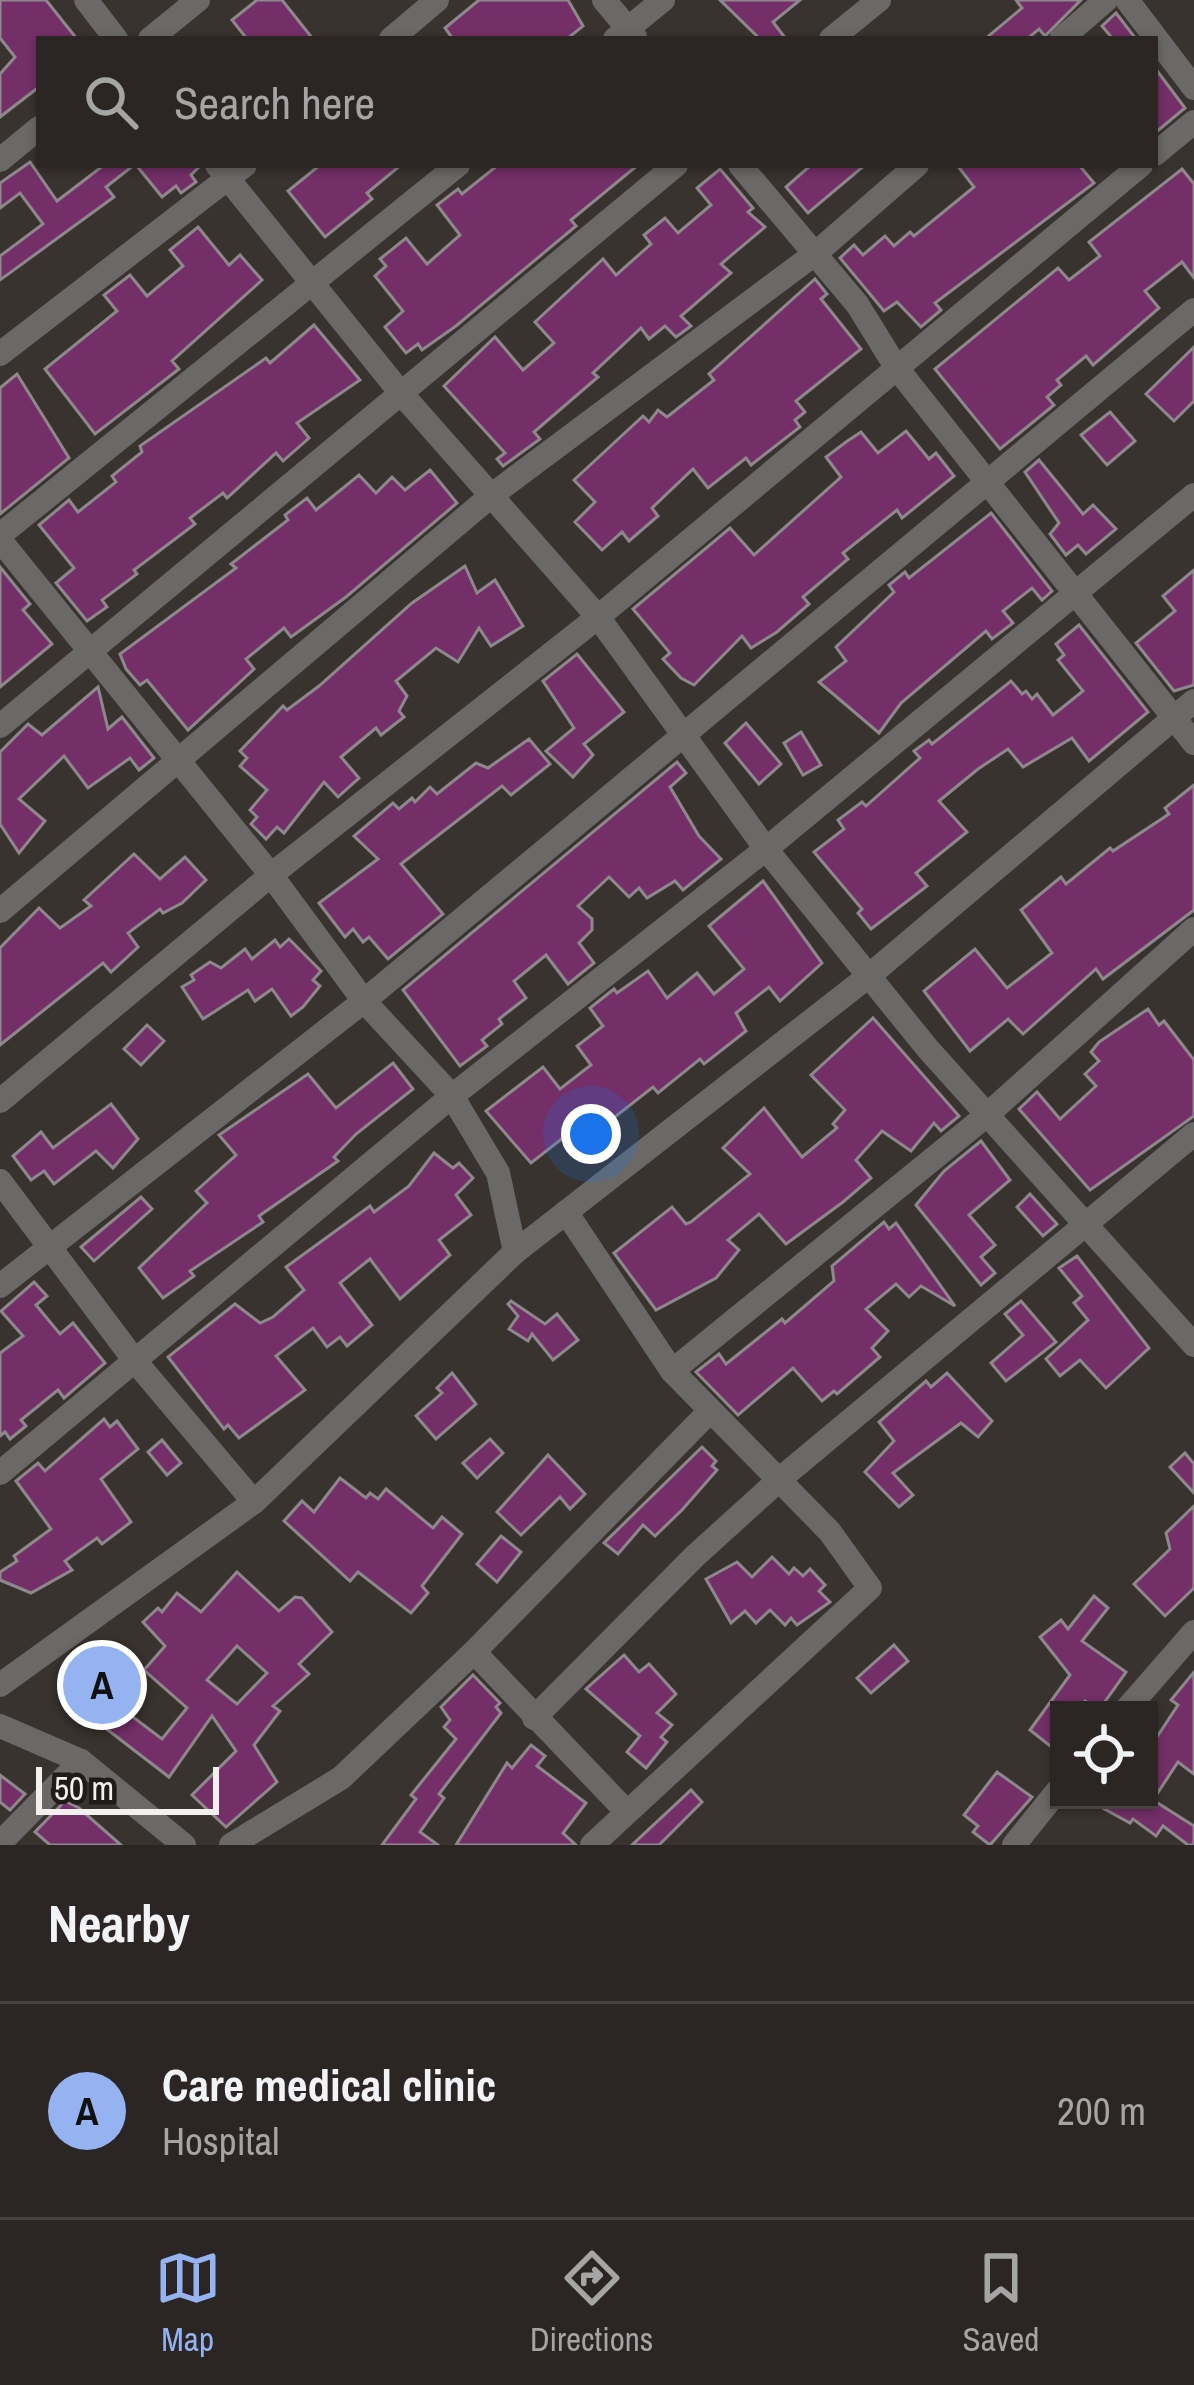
<!DOCTYPE html>
<html lang="en">
<head>
<meta charset="utf-8">
<style>
	body { margin:0; font-family:"Archivo Narrow",sans-serif; background:#373230; color:#f1f3f6 }
	.controls { position:absolute; right:36px; bottom:36px; display:grid; overflow:hidden; border-radius:0px; box-shadow:0 3px 9px #0004 }
	.controls button { width:108px; height:108px; display:grid; place-items:center; padding:0; border:0; border-bottom:3px solid #474341; background:#2b2623; color:#f1f3f6; font:60px sans-serif }
	.scale { position:absolute; left:36px; bottom:30px; width:183px; box-sizing:border-box; padding-left:12px; border:6px solid #f4f0ee; border-top:0; font-size:33px; line-height:42px; white-space:nowrap; color:#f4f0ee; -webkit-text-stroke:9px #1e1b1a; paint-order:stroke }
	.you { position:absolute; left:591px; top:1134px; width:42px; height:42px; margin:-30px; border:9px solid #fff; border-radius:50%; background:#1a73e8; box-shadow:0 0 0 18px #1a73e833 }
	.badge { display:grid; place-items:center; width:78px; height:78px; border-radius:50%; background:#95b2f1; color:#111; font-size:39px; font-weight:700 }
	.pin { position:absolute; translate:-50% -50%; border:6px solid #fff; box-shadow:0 3px 12px #0006 }
	.list { margin:0; padding:0; list-style:none }
	h2 { display:flex; justify-content:space-between; align-items:center; height:156px; margin:0; padding:0 48px; font-size:51px }
	h2 small { font-size:39px; font-weight:400; color:#a6a5a6 }
	.list li { display:grid; grid-template-columns:78px 1fr auto; gap:36px; align-items:center; box-sizing:border-box; height:216px; padding:0 48px; border-top:3px solid #474341 }
	.list b { display:block; font-size:45px; white-space:nowrap }
	.list p { margin:0; font-size:39px; white-space:nowrap; color:#a6a5a6 }
	.list em { font-size:39px; font-style:normal; color:#a6a5a6 }
	.icon { flex:none; width:66px; height:66px; fill:none; stroke:currentColor; stroke-width:2; stroke-linecap:round; stroke-linejoin:round }
	.map { position:relative; flex:none; width:1194px; height:1845px; overflow:hidden }
	.search { position:absolute; background:#2b2623; box-shadow:0 3px 9px #0004; left:36px; right:36px; top:36px; height:132px; display:flex; align-items:center; gap:30px; box-sizing:border-box; padding:0 42px; border-radius:0px; color:#a6a5a6; font-size:45px }
	.sheet { height:372px; background:#2b2623 }
	nav { display:flex; justify-content:space-around; align-items:center; box-sizing:border-box; height:168px; border-top:3px solid #474341; background:#2b2623; font-size:33px; color:#a6a5a6 }
	nav a { display:grid; justify-items:center; gap:6px }
	nav .on { color:#95b2f1 }
	.map>svg:first-child { display:block }
</style>
</head>
<body>
<div class="map">
<svg width="1194" height="1845" viewBox="0 0 1194 1845">
	<rect width="100%" height="100%" fill="#39332f"/>
	<g fill="#742f68" stroke="#8e888d" stroke-width="3" fill-rule="evenodd">
		<path d="M0,0H46L77,39H39V87L0,117V74L15,57L0,38Z"/>
		<path d="M257,0H282L313,39H247L232,20Z"/>
		<path d="M479,0H568L583,26L567,39H453L445,28Z"/>
		<path d="M720,0H800L773,22L786,39H760Z"/>
		<path d="M1016,0H1081L1045,36L1039,29L1027,39H985L1022,8Z"/>
		<path d="M1116,13L1136,39H1113L1102,26Z"/>
		<path d="M1155,68L1185,108L1155,133Z"/>
		<path d="M30,162L57,201L104,165H134L106,187L114,197L0,280V256L43,224L20,193L0,208V183Z"/>
		<path d="M136,165H201L191,175L196,182L181,193L176,186L162,197Z"/>
		<path d="M320,165H401L367,193L372,199L325,237L288,191Z"/>
		<path d="M498,165H638L571,220L576,226L456,326L422,350L418,344L406,353L385,327L403,311L375,276L386,266L380,259L406,238L427,264L460,235L437,205L458,189L462,194Z"/>
		<path d="M811,165H865L808,213L786,187Z"/>
		<path d="M957,165H1079L1094,183L935,303L941,310L921,327L897,302L884,311L840,258L854,245L863,255L885,236L894,246L910,232L914,236L974,187Z"/>
		<path d="M720,169L753,208L748,212L765,227L721,264L731,273L681,316L691,326L676,337L665,326L649,339L641,328L593,373L598,377L534,432L540,439L503,466L497,459L505,453L444,386L495,337L523,370L554,343L535,322L603,259L616,275L651,244L644,235L665,218L678,233L711,205L697,188Z"/>
		<path d="M1182,169L1194,184V278L1182,262L1145,291L1159,308L1093,365L1086,356L1057,380L1061,385L1047,397L1054,405L1000,449L935,369L1058,268L1069,280L1100,256L1089,242Z"/>
		<path d="M198,227L229,265L240,255L262,280L172,361L179,369L95,434L45,369L117,311L104,295L130,275L147,296L183,266L170,250Z"/>
		<path d="M815,279L827,294L821,299L861,349L796,401L805,412L795,420L800,427L751,465L746,458L708,488L693,469L652,508L658,516L629,541L622,532L602,550L575,522L595,502L574,480L643,416L649,422L658,410L667,417L714,380L709,374Z"/>
		<path d="M314,325L360,380L297,423L309,438L283,461L276,453L227,498L223,493L190,518L195,524L134,570L137,574L102,600L107,607L87,621L56,583L74,568L39,525L69,500L78,512L116,482L112,476L142,452L140,446L266,358L270,363Z"/>
		<path d="M1194,347V401L1174,421L1146,394Z"/>
		<path d="M17,374L69,458L0,514V388Z"/>
		<path d="M1110,412L1135,441L1107,465L1081,435Z"/>
		<path d="M906,431L929,459L936,453L954,476L902,518L897,510L843,553L848,559L803,597L809,604L777,632L751,648L742,636L694,685L681,678L663,659L670,653L633,609L730,528L754,555L841,477L826,457L846,442L861,432L878,453Z"/>
		<path d="M1039,460L1083,514L1093,505L1116,529L1086,554L1078,545L1066,555L1050,534L1059,523L1025,472Z"/>
		<path d="M430,470L457,503L346,597L291,637L284,628L246,659L254,669L188,730L147,680L140,685L126,669L120,654L236,568L231,564L288,520L285,515L307,498L316,510L359,475L376,493L392,477L405,490Z"/>
		<path d="M991,513L1052,591L1042,600L1032,588L1003,611L1013,623L992,639L986,631L901,703L879,733L819,682L846,661L836,647L894,592L889,585L905,572L909,578Z"/>
		<path d="M465,566L477,593L495,580L523,626L491,646L479,628L458,662L436,648L396,681L407,696L399,711L404,717L381,735L376,728L341,757L359,778L338,797L324,782L284,833L277,827L266,839L251,824L257,817L250,810L267,790L240,766L247,758L240,751L283,706L287,710L319,686L412,603Z"/>
		<path d="M0,567L30,604L23,610L52,644L0,687Z"/>
		<path d="M1194,570V685L1174,691L1136,643L1175,611L1163,596Z"/>
		<path d="M1079,625L1148,712L1089,761L1072,738L1023,767L1008,749L978,769L939,801L967,832L916,873L927,886L871,929L858,913L862,909L814,852L844,829L838,820L862,802L866,806L920,758L914,751L929,740L932,744L1011,681L1022,694L1026,691L1032,699L1037,694L1053,715L1083,691L1058,660L1064,655L1056,644Z"/>
		<path d="M577,654L624,712L584,744L593,755L573,777L546,751L574,728L543,681Z"/>
		<path d="M98,687L108,729L122,717L154,758L139,770L130,758L88,788L64,756L19,799L45,821L19,853L0,824V752L28,724L42,735Z"/>
		<path d="M746,723L781,764L759,784L725,743Z"/>
		<path d="M801,732L821,765L803,775L784,743Z"/>
		<path d="M529,739L550,764L511,795L502,786L401,864L443,914L388,959L369,937L363,942L353,929L345,937L319,903L378,859L354,836L393,803L399,809L412,798L415,802L430,787L437,794L476,763L488,768Z"/>
		<path d="M677,762L686,773L670,787L699,836L721,859L683,890L675,881L647,898L639,888L629,897L609,877L578,906L592,919V930L579,943L594,963L568,984L546,955L514,981L526,998L499,1019L502,1024L482,1040L487,1046L460,1066L403,990Z"/>
		<path d="M1194,785V910L1103,979L1096,969L1023,1034L1008,1019L970,1051L924,991L975,949L1007,988L1052,953L1021,910L1061,877L1066,884L1110,848L1113,851L1169,814L1165,808Z"/>
		<path d="M134,854L160,879L185,857L206,880L182,903L163,913L160,909L128,933L138,947L111,972L103,963L0,1045V948L39,908L60,928L91,906L84,900Z"/>
		<path d="M763,881L822,963L780,1001L769,987L736,1013L746,1031L704,1064L700,1059L658,1093L653,1087L597,1131L587,1119L531,1163L486,1111L543,1067L560,1089L591,1065L577,1046L603,1026L590,1008L614,989L617,993L648,971L667,998L697,973L714,994L744,969L709,926Z"/>
		<path d="M289,939L321,971L313,980L320,986L303,1007L291,1016L272,989L255,1001L248,990L203,1019L182,987L194,980L191,975L210,962L221,968L245,949L252,959L275,940L280,947Z"/>
		<path d="M1148,1009L1159,1025L1164,1021L1194,1060V1116L1090,1190L1019,1109L1037,1092L1060,1119L1096,1086L1085,1074L1099,1061L1091,1052L1099,1042Z"/>
		<path d="M873,1018L959,1116L941,1131L934,1123L911,1151L882,1131L856,1160L871,1178L843,1202L786,1244L759,1214L728,1240L739,1250L716,1278L656,1310L614,1253L672,1207L686,1224L691,1222L750,1174L723,1148L764,1108L802,1157L837,1128L833,1124L845,1110L811,1075Z"/>
		<path d="M147,1025L164,1041L141,1065L124,1049Z"/>
		<path d="M393,1063L413,1089L356,1134L334,1157L338,1161L259,1216L263,1222L190,1271L194,1276L163,1298L139,1268L207,1203L196,1191L236,1155L219,1135L308,1074L336,1108Z"/>
		<path d="M111,1104L138,1139L113,1168L96,1151L54,1184L44,1171L31,1180L13,1156L41,1132L53,1148Z"/>
		<path d="M981,1141L1010,1180L969,1215L995,1245L981,1257L995,1273L981,1285L916,1205L944,1171Z"/>
		<path d="M434,1153L453,1168L459,1163L473,1178L456,1195L471,1215L439,1240L450,1255L400,1299L370,1259L340,1283L372,1325L347,1346L340,1337L327,1347L313,1328L276,1356L305,1390L239,1438L228,1425L224,1429L168,1357L235,1304L260,1323L273,1317L304,1290L286,1267L370,1206L374,1212L409,1186Z"/>
		<path d="M1030,1194L1057,1224L1043,1236L1017,1207Z"/>
		<path d="M141,1197L152,1209L94,1261L81,1247Z"/>
		<path d="M884,1222L889,1229L896,1223L955,1306L921,1286L909,1297L896,1284L866,1309L888,1331L872,1348L880,1357L837,1394L834,1391L822,1401L793,1368L738,1415L696,1372L719,1354L726,1364L782,1319L785,1323L834,1281L832,1266Z"/>
		<path d="M1077,1256L1149,1348L1106,1388L1080,1360L1060,1376L1046,1359L1088,1320L1074,1303L1082,1296L1059,1268Z"/>
		<path d="M34,1282L47,1296L36,1305L60,1334L73,1323L105,1363L64,1398L58,1390L21,1420L26,1426L10,1439L5,1432L0,1436V1353L23,1336L1,1311Z"/>
		<path d="M511,1301L545,1324L557,1314L578,1340L553,1360L532,1334L528,1341L509,1329L518,1316L508,1304Z"/>
		<path d="M1021,1301L1056,1342L1006,1381L991,1363L1023,1335L1005,1314Z"/>
		<path d="M452,1373L476,1404L436,1439L416,1416L442,1393L437,1388Z"/>
		<path d="M947,1373L992,1421L978,1437L961,1423L893,1473L913,1495L899,1507L865,1472L894,1441L879,1422L926,1381L931,1387Z"/>
		<path d="M104,1419L110,1427L117,1421L138,1449L101,1479L131,1522L102,1544L97,1538L65,1561L72,1570L31,1593L0,1580V1572L17,1561L14,1556L51,1529L16,1481L38,1463L45,1471Z"/>
		<path d="M490,1439L503,1453L477,1478L463,1463Z"/>
		<path d="M162,1440L181,1463L167,1475L148,1452Z"/>
		<path d="M702,1447L716,1461L712,1466L717,1470L682,1510L655,1536L643,1525L618,1554L604,1543Z"/>
		<path d="M1185,1453L1194,1464V1493L1170,1467Z"/>
		<path d="M548,1455L585,1494L570,1509L560,1497L521,1535L497,1512Z"/>
		<path d="M340,1478L366,1498L370,1493L378,1499L386,1489L433,1528L442,1517L462,1534L422,1586L428,1593L411,1613L358,1572L350,1581L284,1521L302,1501L314,1512Z"/>
		<path d="M1194,1506V1588L1165,1616L1134,1584L1170,1549L1166,1533Z"/>
		<path d="M501,1536L521,1552L497,1582L477,1564Z"/>
		<path d="M772,1557L789,1574L794,1568L803,1576L810,1569L825,1585L819,1591L830,1602L797,1625L791,1618L785,1625L770,1610L756,1623L745,1611L731,1623L706,1579L737,1562L752,1577Z"/>
		<path d="M237,1572L279,1611L295,1597L302,1598L332,1632L299,1664L309,1674L273,1706L280,1711L254,1745L277,1782L226,1827L192,1795L236,1751L212,1716L169,1777L61,1694L77,1673L90,1683L116,1659L130,1673L105,1696L162,1739L187,1708L144,1670L165,1646L143,1622L158,1608L162,1612L177,1593L201,1612ZM237,1646L267,1673L237,1704L207,1680Z"/>
		<path d="M1094,1596L1108,1608L1082,1641L1126,1672L1099,1710L1085,1701L1078,1710H1059V1753L1030,1730L1070,1675L1040,1637L1061,1620L1068,1629Z"/>
		<path d="M894,1645L908,1661L871,1693L857,1678Z"/>
		<path d="M624,1655L639,1672L649,1664L676,1694L657,1713L672,1725L661,1737L667,1742L646,1768L627,1752L640,1736L586,1689Z"/>
		<path d="M1194,1672V1774L1178,1762L1153,1800L1194,1826V1845H1188L1163,1826L1156,1836L1133,1819L1130,1823L1088,1800H1149V1749L1178,1705L1171,1700Z"/>
		<path d="M473,1675L500,1703L496,1707L501,1713L439,1794L444,1798L420,1832L438,1845H382L416,1799L411,1795L456,1739L444,1727L450,1720L441,1707Z"/>
		<path d="M531,1745L545,1756L537,1766L586,1803L563,1833L576,1845H456L507,1763L512,1768Z"/>
		<path d="M997,1772L1032,1797L990,1845L973,1832L978,1826L964,1815Z"/>
		<path d="M0,1775L25,1794L10,1810L0,1802Z"/>
		<path d="M691,1790L702,1802L659,1845H632Z"/>
		<path d="M65,1801L79,1808L121,1845H50L35,1832Z"/>
	</g>
	<g fill="none" stroke-linecap="round" stroke-linejoin="round">
		<g stroke="#6b6868" stroke-width="24">
			<path d="M86,0L116,39"/>
			<path d="M604,0L635,37"/>
			<path d="M1127,0L1194,88"/>
			<path d="M150,39L198,0"/>
			<path d="M391,39L437,0"/>
			<path d="M615,39L663,0"/>
			<path d="M831,39L879,0"/>
			<path d="M1061,39L1106,0"/>
			<path d="M1155,154L1194,122"/>
			<path d="M0,160L39,128"/>
			<path d="M217,165L400,392L598,617L766,849L928,1049L1194,1345"/>
			<path d="M740,165L857,304L896,367L1194,743"/>
			<path d="M0,354L245,165"/>
			<path d="M0,535L458,165"/>
			<path d="M0,540L271,875L364,1001L452,1096L498,1173L515,1252"/>
			<path d="M0,726L676,165"/>
			<path d="M0,911L492,495L816,253L917,165"/>
			<path d="M0,1101L271,875L598,617L1141,165"/>
			<path d="M0,1181L135,1361L254,1502"/>
			<path d="M566,1212L672,1371L830,1532L870,1588L592,1845"/>
			<path d="M0,1286L364,1001L1194,310"/>
			<path d="M672,1371L987,1115L1194,929"/>
			<path d="M0,1473L452,1096L766,849L1194,495"/>
			<path d="M474,1652L626,1811"/>
			<path d="M0,1685L254,1502L515,1252L870,975L1194,701"/>
			<path d="M1126,1710L1194,1632"/>
			<path d="M534,1718L695,1556L780,1479L1194,1134"/>
			<path d="M0,1726L81,1761L184,1845"/>
			<path d="M0,1843L81,1761"/>
			<path d="M231,1845L341,1778L474,1652L710,1411"/>
			<path d="M1014,1845L1059,1789"/>
		</g>
	</g>
</svg>
<div class="controls">
<button><svg class="icon" aria-label="locate" viewBox="0 0 24 24"><circle cx="12" cy="12" r="6"/><path d="M12 2v4M12 18v4M2 12h4M18 12h4"/></svg></button>
</div>
<div class="scale">50 m</div>
<div class="you"></div>
<div class="pin badge" style="left:102px;top:1685px">A</div>
<div class="search"><svg class="icon" aria-label="search" viewBox="0 0 24 24"><circle cx="10" cy="10" r="6"/><path d="M15 15l6 6"/></svg>Search here</div>
</div>
<section class="sheet">
<h2>Nearby<small></small></h2>
<ul class="list">
<li><span class="badge">A</span><div><b>Care medical clinic</b><p>Hospital</p></div><em>200 m</em></li>
</ul>
</section>
<nav>
<a class="on"><svg class="icon" aria-label="map" viewBox="0 0 24 24"><path d="M3 6l6-2 6 2 6-2v14l-6 2-6-2-6 2zM9 4v14M15 6v14"/></svg>Map</a>
<a><svg class="icon" aria-label="directions" viewBox="0 0 24 24"><path d="M12 3l9 9-9 9-9-9zM9 14v-3h6M13 9l2 2-2 2"/></svg>Directions</a>
<a><svg class="icon" aria-label="saved" viewBox="0 0 24 24"><path d="M7 4h10v16l-5-4-5 4z"/></svg>Saved</a>
</nav>
</body>
</html>
